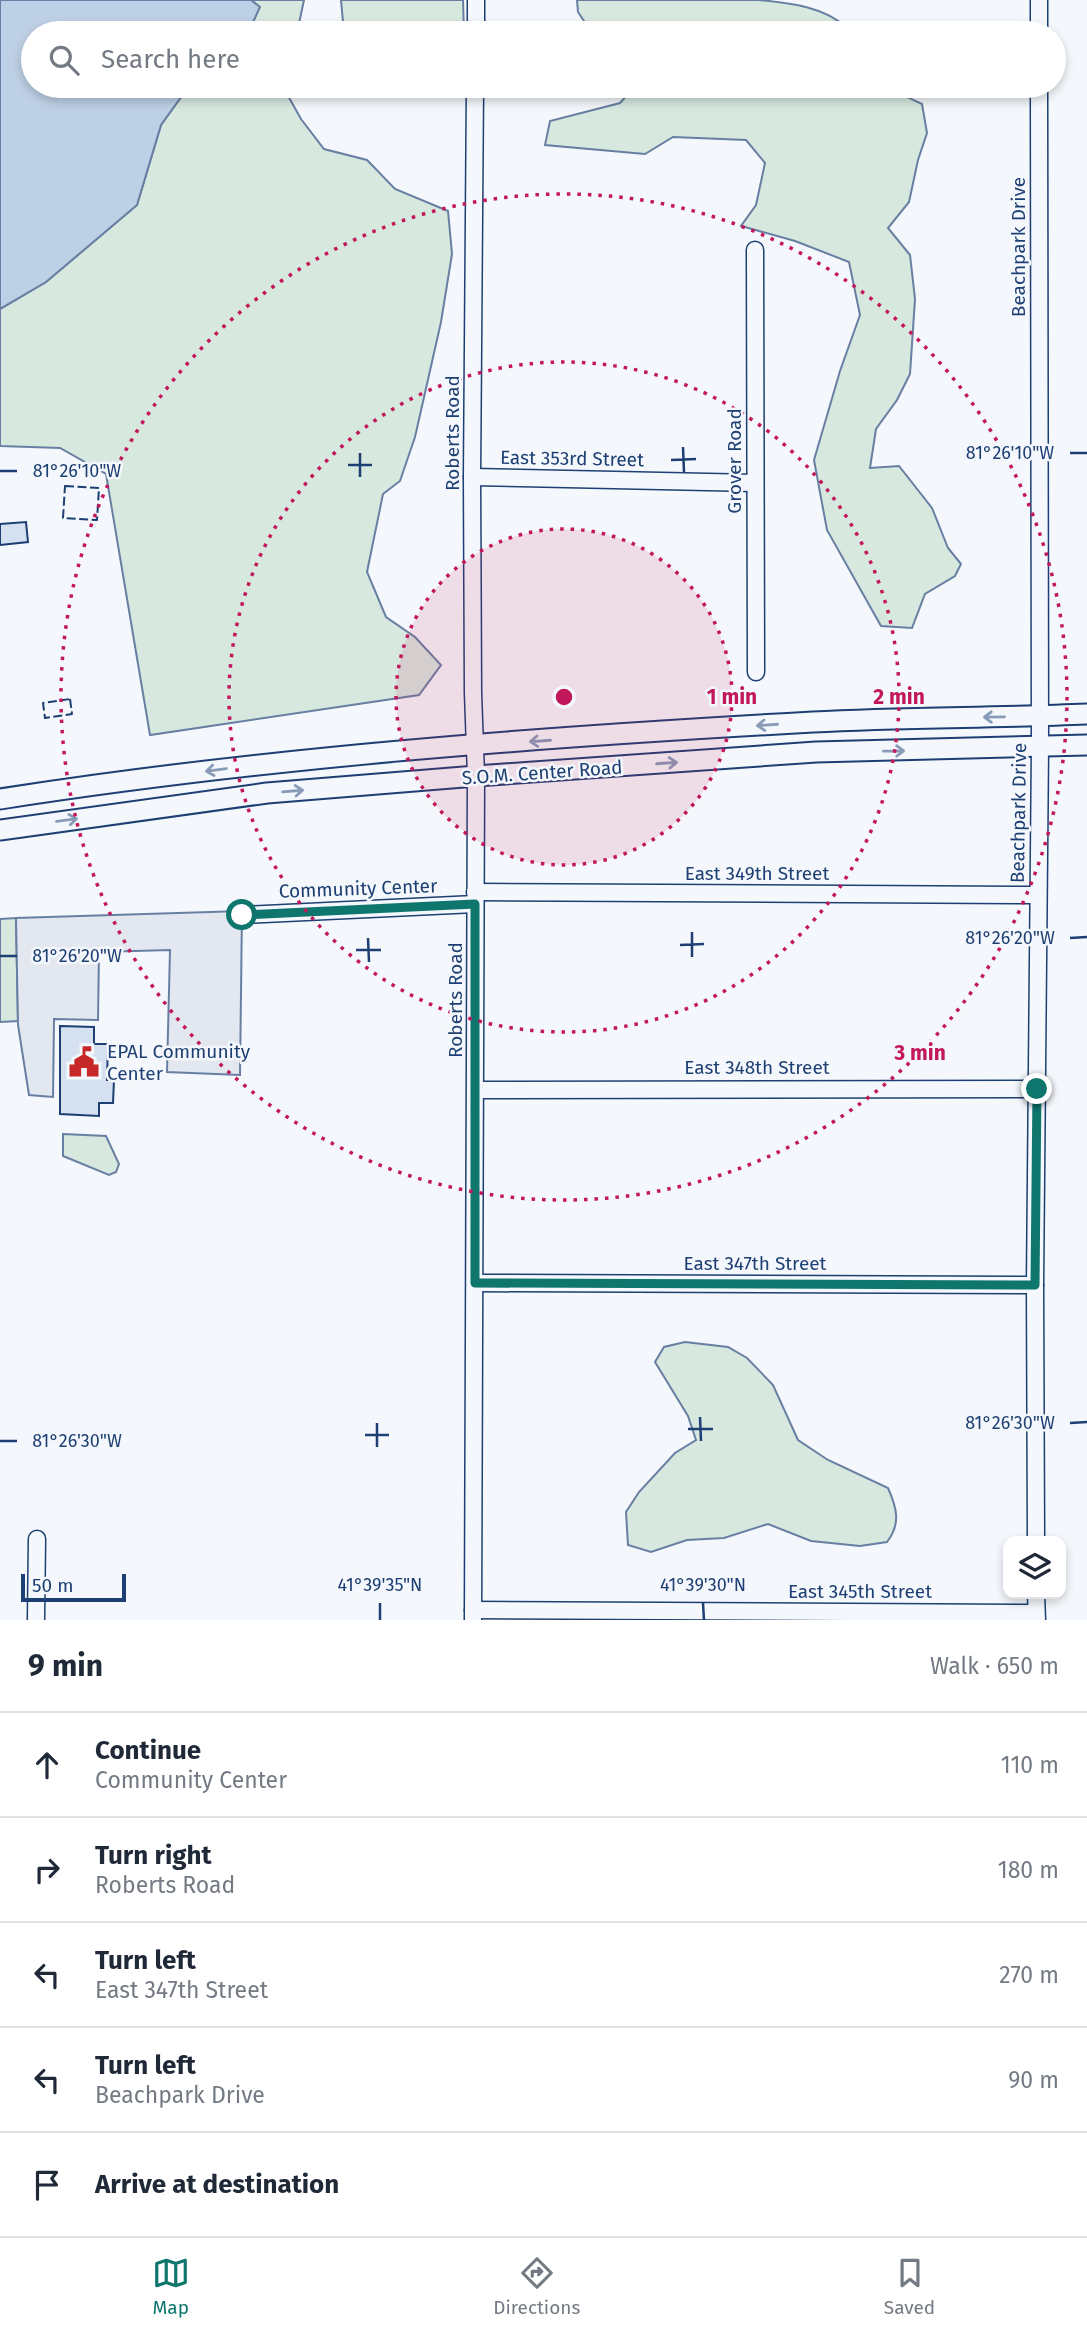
<!DOCTYPE html>
<html lang="en">
<head>
<meta charset="utf-8">
<style>
	body { margin:0; font-family:"Fira Sans",sans-serif; background:#f2f2f3; color:#1f2937 }
	.controls { position:absolute; right:21px; bottom:21px; display:grid; overflow:hidden; border-radius:14px; box-shadow:0 4px 10px #0003 }
	.controls button { width:63px; height:63px; display:grid; place-items:center; padding:0; border:0; border-bottom:2px solid #e0e1e3; background:#fff; color:#1f2937; font:35px sans-serif }
	.scale { position:absolute; left:21px; bottom:18px; width:105px; box-sizing:border-box; padding-left:7px; border:4px solid #1d3f73; border-top:0; font-size:19px; line-height:24px; white-space:nowrap; color:#1d3f73; -webkit-text-stroke:5px #f4f7fb; paint-order:stroke }
	.stop { position:absolute; width:21px; height:21px; margin:-16px; border:5px solid #0f766e; border-radius:50%; background:#fff }
	.stop.end { background:#0f766e; border-color:#fff; box-shadow:0 2px 7px #0008 }
	.list { margin:0; padding:0; list-style:none }
	h2 { display:flex; justify-content:space-between; align-items:center; height:91px; margin:0; padding:0 28px; font-size:30px }
	h2 small { font-size:23px; font-weight:400; color:#747a83 }
	.list li { display:grid; grid-template-columns:46px 1fr auto; gap:21px; align-items:center; box-sizing:border-box; height:105px; padding:0 28px; border-top:2px solid #e0e1e3 }
	.list b { display:block; font-size:26px; white-space:nowrap }
	.list p { margin:0; font-size:23px; white-space:nowrap; color:#747a83 }
	.list em { font-size:23px; font-style:normal; color:#747a83 }
	.icon { flex:none; width:38px; height:38px; fill:none; stroke:currentColor; stroke-width:2; stroke-linecap:round; stroke-linejoin:round }
	.map { position:relative; flex:none; width:1087px; height:1620px; overflow:hidden }
	.search { position:absolute; background:#fff; box-shadow:0 4px 10px #0003; left:21px; right:21px; top:21px; height:77px; display:flex; align-items:center; gap:18px; box-sizing:border-box; padding:0 24px; border-radius:38px; color:#747a83; font-size:26px }
	.sheet { height:616px; background:#fff }
	nav { display:flex; justify-content:space-around; align-items:center; box-sizing:border-box; height:98px; border-top:2px solid #e0e1e3; background:#fff; font-size:19px; color:#747a83 }
	nav a { display:grid; justify-items:center; gap:4px }
	nav .on { color:#0f766e }
	.map>svg:first-child { display:block }
</style>
</head>
<body>
<div class="map">
<svg width="1087" height="1620" viewBox="0 0 1087 1620">
	<rect width="100%" height="100%" fill="#f4f7fb"/>
	<g fill="#d7e8df" stroke="#687fa3" stroke-width="2">
		<path d="M251,0H304L297,33H248L259,7Z"/>
		<path d="M341,0H463L464,33H344Z"/>
		<path d="M577,0H759C789,3 824,6 847,28L846,33H592L578,12Z"/>
		<path d="M189,86H278L287,94L301,119L324,149L367,160L395,189L448,211L452,254L441,322L415,437L400,481L383,494L367,572L386,617L415,637L441,665L419,695L150,735L106,474L60,448L0,446V309L46,282L137,205L161,125Z"/>
		<path d="M626,86H818L819,90C863,86 880,83 922,104L927,133L918,160L909,202L888,228L910,255L915,299L910,374L897,400L876,429L870,468L899,466L932,508L948,548L961,564L955,576L925,594L912,628L881,626L827,530L814,460L840,371L860,315L849,262L795,241L741,226L756,205L765,163L746,140L673,137L645,154L545,145L550,121L620,103L630,92Z"/>
		<path d="M16,918L18,1021L0,1022V919Z"/>
		<path d="M63,1134L106,1136L119,1164L116,1172L109,1175L63,1156Z"/>
		<path d="M685,1342L728,1347L747,1358L773,1385L798,1440L828,1460L888,1488C897,1508 901,1524 887,1542L860,1546L811,1541L768,1524L724,1538L687,1540L651,1552L628,1545L626,1512L639,1492L675,1453L696,1440L688,1416L655,1362L664,1347Z"/>
	</g>
	<path fill="#e3e8f0" stroke="#687fa3" stroke-width="2" d="M242,911L240,1075L167,1072L170,950L99,952L98,1020L54,1019L53,1097L29,1095L18,1025L16,918Z"/>
	<path fill="#bed0e5" stroke="#687fa3" stroke-width="2" d="M0,0H251L260,7L248,33H33V86H189L161,125L137,205L46,282L0,309Z"/>
	<g fill="#d5e0f0" stroke="#1d3f73" stroke-width="2">
		<path d="M26,522L28,542L0,545V524Z"/>
		<path d="M60,1026L94,1027V1044H108L107,1080H114L113,1103H99V1116L60,1114Z"/>
	</g>
	<g fill="none" stroke-linecap="round" stroke-linejoin="round">
		<g stroke="#1d3f73" stroke-width="19">
			<g id="minor">
				<path d="M1039,0V33"/>
				<path d="M476,33V0"/>
				<path d="M755,250L756,672"/>
				<path d="M472,477L755,483"/>
				<path d="M475,892L1038,895"/>
				<path d="M242,915L475,904"/>
				<path d="M477,1090L1037,1089"/>
				<path d="M475,1283L1035,1285"/>
				<path d="M1036,1541L1035,1285L1040,747L1039,86"/>
				<path d="M1036,1594L1037,1620"/>
				<path d="M473,1610L1036,1613"/>
				<path d="M36,1620L37,1539"/>
				<path d="M473,1620L476,776L473,693L472,477L475,86"/>
			</g>
		</g>
		<g stroke="#1d3f73" stroke-width="23">
			<g id="major">
				<path d="M0,799C269,757 541,737 813,722C904,717 996,718 1087,714"/>
				<path d="M0,830L267,793L476,776L816,752L1087,745"/>
			</g>
		</g>
		<use href="#minor" stroke="#f4f7fb" stroke-width="16"/>
		<use href="#major" stroke="#f4f7fb" stroke-width="19"/>
		<g stroke="#1d3f73" stroke-width="2" stroke-dasharray="9 3.5" stroke-linecap="butt">
			<path d="M65,486L99,488L97,520L63,518Z"/>
			<path d="M70,699L72,714L45,718L43,703Z"/>
		</g>
	</g>
	<defs><path id="oneway-shaft" d="M-6 0H5M1.5-3L5.5 0L1.5 3" fill="none" stroke-width="1.6" stroke-linecap="round" stroke-linejoin="round" transform="scale(1.75)"/></defs>
	<g stroke="#889bb7">
		<use href="#oneway-shaft" transform="translate(994 717) rotate(179)"/>
		<use href="#oneway-shaft" transform="translate(767 725) rotate(176)"/>
		<use href="#oneway-shaft" transform="translate(540 741) rotate(176)"/>
		<use href="#oneway-shaft" transform="translate(894 751) rotate(-1)"/>
		<use href="#oneway-shaft" transform="translate(667 763) rotate(-4)"/>
		<use href="#oneway-shaft" transform="translate(216 770) rotate(173)"/>
		<use href="#oneway-shaft" transform="translate(293 791) rotate(-5)"/>
		<use href="#oneway-shaft" transform="translate(67 820) rotate(-8)"/>
	</g>
	<g fill="none" stroke-linecap="round" stroke-linejoin="round">
		<path stroke="#0f766e" stroke-width="9" d="M242,915L475,904V1283L1035,1285L1037,1089"/>
	</g>
	<path fill="none" stroke="#1d3f73" stroke-width="2.5" d="M683,447L684,472M360,453V477M1070,453H1087M671,460L696,459M348,465H372M0,471H17M692,932V957M368,938L369,962M1070,938L1087,937M680,945L704,944M356,950H381M0,956H17M700,1417L701,1441M377,1423V1447M1070,1423L1087,1422M688,1429H713M365,1435H389M0,1441H17M380,1603V1620M703,1603L704,1620"/>
	<circle cx="564" cy="697" r="168" fill="#c2185b" fill-opacity=".12"/>
	<g fill="none" stroke="#c2185b" stroke-width="3.5" stroke-dasharray="3.5 7">
		<circle cx="564" cy="697" r="168"/>
		<circle cx="564" cy="697" r="335"/>
		<circle cx="564" cy="697" r="503"/>
	</g>
	<defs>
		<g id="civic-bare" transform="scale(2.415)"><path d="M-.6-6.5H3V-4.5H.6V-3L4-1V1h2V6H-6V1h2V-1L-.6-3ZM-1.2 2.5V6h2.4V2.5Z" fill="#c62828" stroke="#f4f7fb" stroke-width="2.5" paint-order="stroke"/></g>
	</defs>
	<g fill-rule="evenodd">
		<use href="#civic-bare" x="84" y="1062"/>
	</g>
	<g text-anchor="middle" stroke-width="5" stroke-linejoin="round" paint-order="stroke">
		<g font-size="19" fill="#1d3f73" stroke="#f4f7fb">
			<text transform="translate(1018 247) rotate(-90)" y="7">Beachpark Drive</text>
			<text transform="translate(452 433) rotate(-90)" y="7">Roberts Road</text>
			<text transform="translate(572 458) rotate(1)" y="7">East 353rd Street</text>
			<text transform="translate(734 461) rotate(-90)" y="7">Grover Road</text>
			<text transform="translate(542 772) rotate(-4)" y="7">S.O.M. Center Road</text>
			<text transform="translate(1018 813) rotate(-89)" y="7">Beachpark Drive</text>
			<text x="757" y="880">East 349th Street</text>
			<text transform="translate(358 888) rotate(-2)" y="7">Community Center</text>
			<text transform="translate(455 1000) rotate(-90)" y="7">Roberts Road</text>
			<text x="757" y="1074">East 348th Street</text>
			<text x="755" y="1270">East 347th Street</text>
			<text x="860" y="1598">East 345th Street</text>
		</g>
		<g font-size="19" fill="#1d3f73" stroke="#f4f7fb" text-anchor="start">
			<text x="107" y="1058">EPAL Community<tspan x="107" dy="22">Center</tspan></text>
		</g>
	</g>
	<g font-size="18" text-anchor="middle" fill="#1d3f73" stroke="#f4f7fb" stroke-width="5" stroke-linejoin="round" paint-order="stroke">
		<text x="1010" y="459">81°26'10"W</text>
		<text x="77" y="477">81°26'10"W</text>
		<text x="1010" y="944">81°26'20"W</text>
		<text x="77" y="962">81°26'20"W</text>
		<text x="1010" y="1429">81°26'30"W</text>
		<text x="77" y="1447">81°26'30"W</text>
		<text x="380" y="1591">41°39'35"N</text>
		<text x="703" y="1591">41°39'30"N</text>
	</g>
	<circle cx="564" cy="697" r="10" fill="#c2185b" stroke="#f4f7fb" stroke-width="3.5"/>
	<g font-size="21" text-anchor="middle" font-weight="bold" fill="#c2185b" stroke="#f4f7fb" stroke-width="5" stroke-linejoin="round" paint-order="stroke">
		<text x="732" y="704">1 min</text>
		<text x="899" y="704">2 min</text>
		<text x="920" y="1060">3 min</text>
	</g>
</svg>
<div class="controls">
<button><svg class="icon" aria-label="layers" viewBox="0 0 24 24"><path d="M12 4l9 5-9 5-9-5zM3 14l9 5 9-5"/></svg></button>
</div>
<div class="scale">50 m</div>
<div class="stop" style="left:242px;top:915px"></div>
<div class="stop end" style="left:1037px;top:1089px"></div>
<div class="search"><svg class="icon" aria-label="search" viewBox="0 0 24 24"><circle cx="10" cy="10" r="6"/><path d="M15 15l6 6"/></svg>Search here</div>
</div>
<section class="sheet">
<h2>9 min<small>Walk · 650 m</small></h2>
<ul class="list">
<li><svg class="icon" aria-label="ahead" viewBox="0 0 24 24"><path d="M12 20V5M6 11l6-6 6 6"/></svg><div><b>Continue</b><p>Community Center</p></div><em>110 m</em></li>
<li><svg class="icon" aria-label="right" viewBox="0 0 24 24"><path d="M7 20v-9h11M14 6l5 5-5 5"/></svg><div><b>Turn right</b><p>Roberts Road</p></div><em>180 m</em></li>
<li><svg class="icon" aria-label="left" viewBox="0 0 24 24"><path d="M17 20v-9H6M10 6l-5 5 5 5"/></svg><div><b>Turn left</b><p>East 347th Street</p></div><em>270 m</em></li>
<li><svg class="icon" aria-label="left" viewBox="0 0 24 24"><path d="M17 20v-9H6M10 6l-5 5 5 5"/></svg><div><b>Turn left</b><p>Beachpark Drive</p></div><em>90 m</em></li>
<li><svg class="icon" aria-label="arrive" viewBox="0 0 24 24"><path d="M6 21V4h12l-3 4 3 4H6"/></svg><div><b>Arrive at destination</b></div></li>
</ul>
</section>
<nav>
<a class="on"><svg class="icon" aria-label="map" viewBox="0 0 24 24"><path d="M3 6l6-2 6 2 6-2v14l-6 2-6-2-6 2zM9 4v14M15 6v14"/></svg>Map</a>
<a><svg class="icon" aria-label="directions" viewBox="0 0 24 24"><path d="M12 3l9 9-9 9-9-9zM9 14v-3h6M13 9l2 2-2 2"/></svg>Directions</a>
<a><svg class="icon" aria-label="saved" viewBox="0 0 24 24"><path d="M7 4h10v16l-5-4-5 4z"/></svg>Saved</a>
</nav>
</body>
</html>
